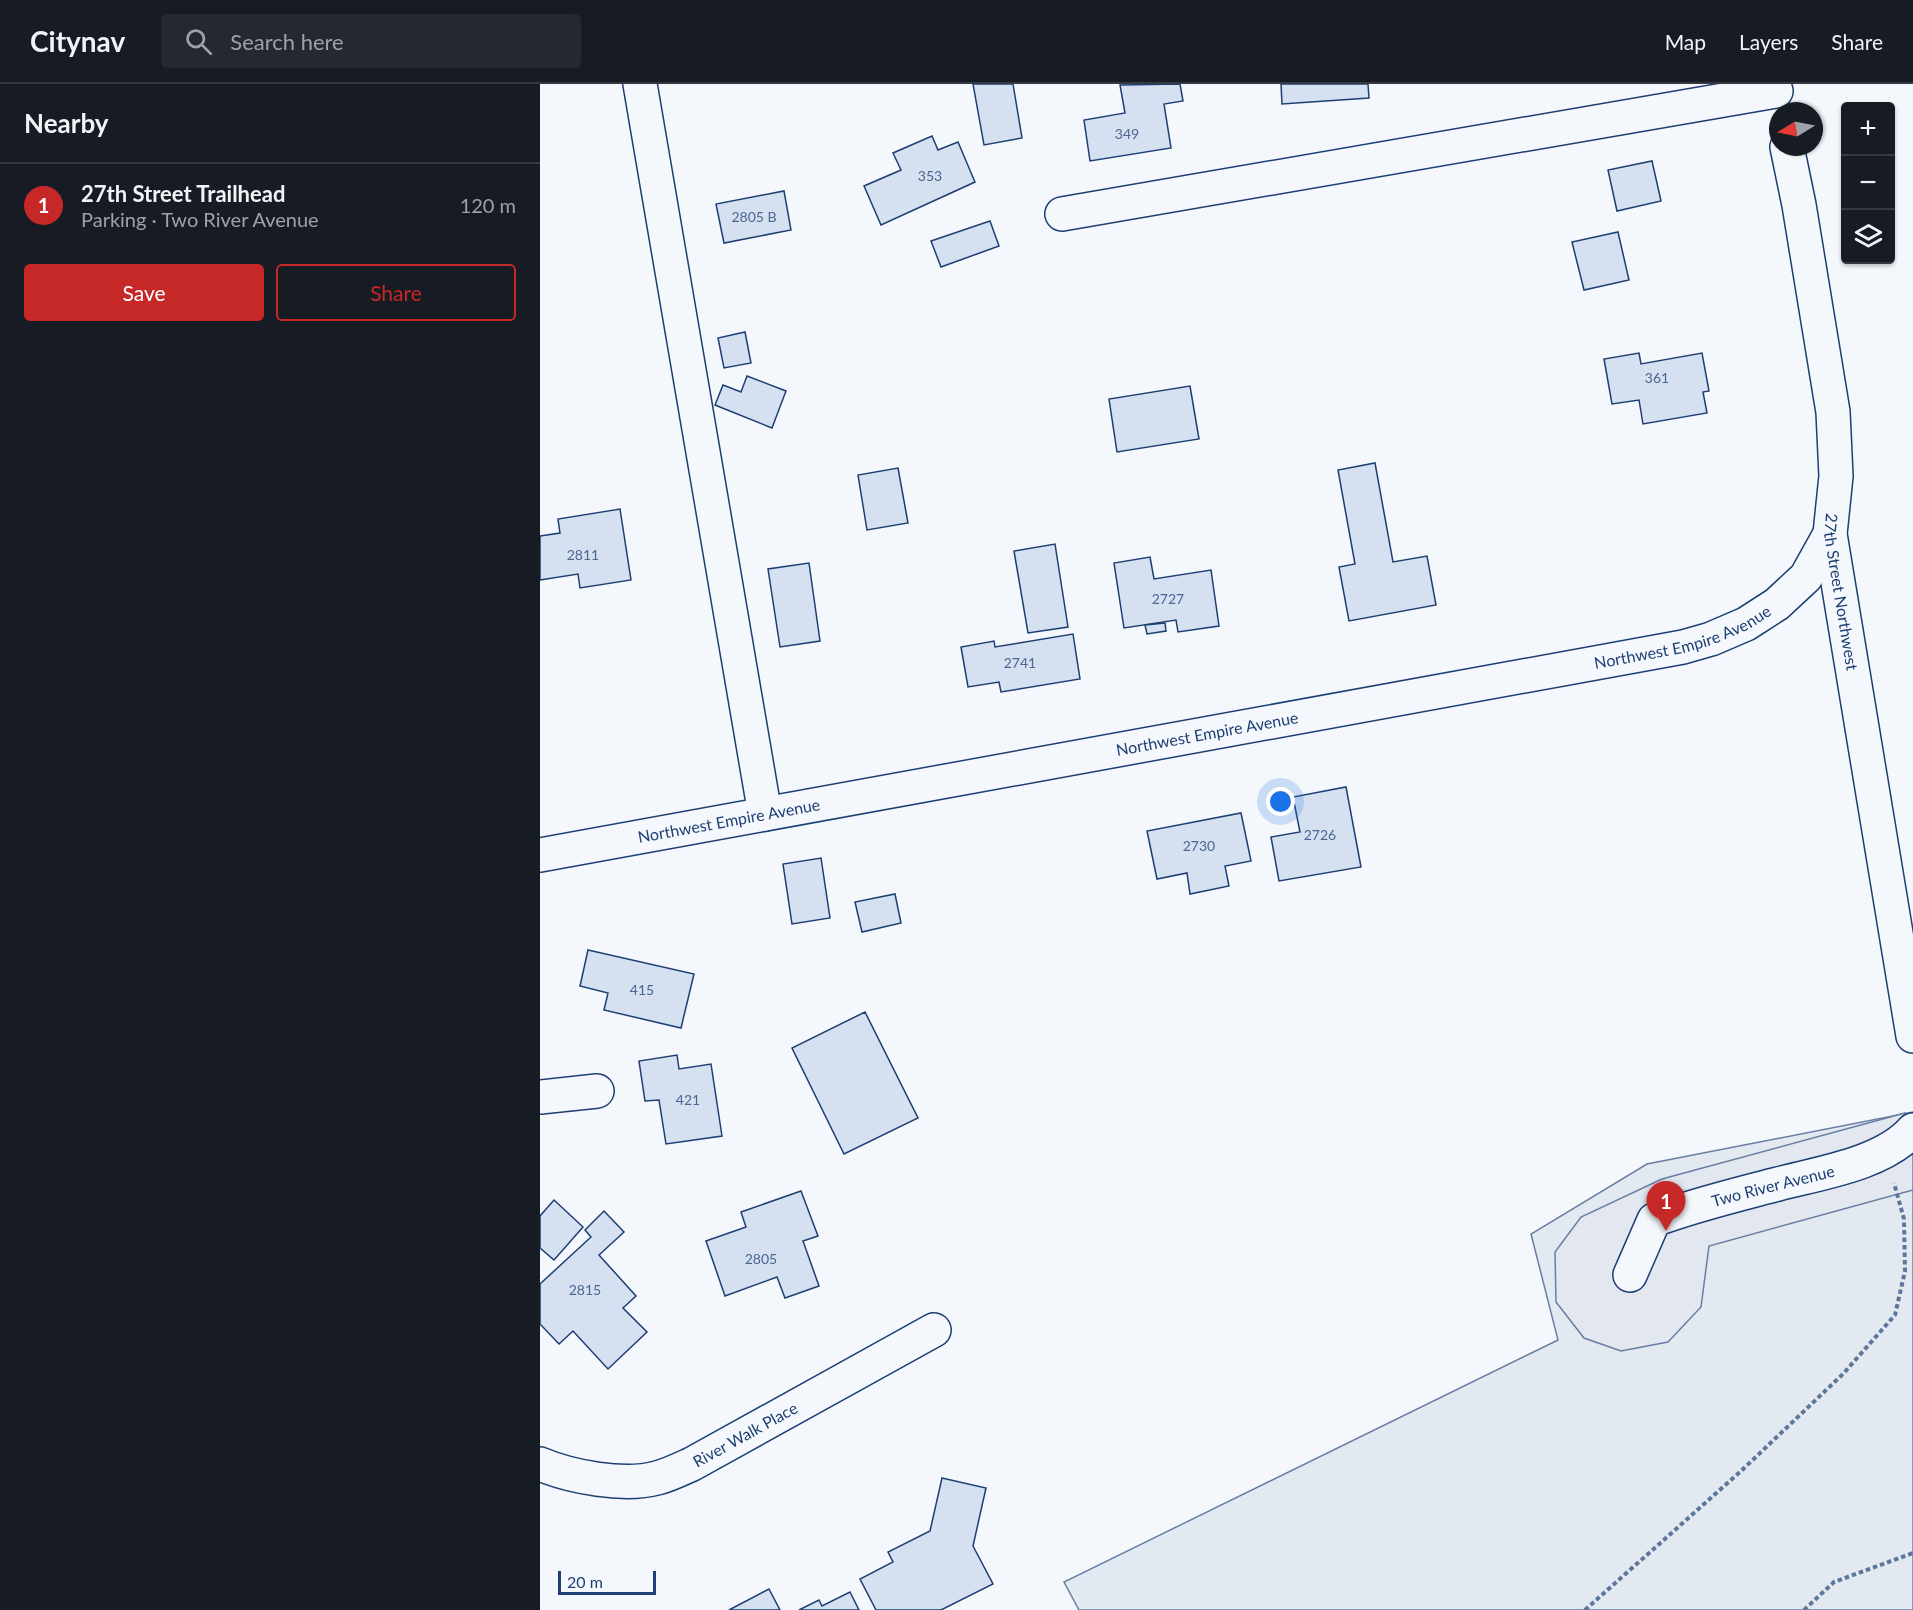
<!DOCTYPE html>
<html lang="en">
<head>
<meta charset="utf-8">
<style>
	body { margin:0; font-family:Lato,sans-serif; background:#242831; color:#f1f3f6 }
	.controls { position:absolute; right:18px; top:18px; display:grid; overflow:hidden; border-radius:6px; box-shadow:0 2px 4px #0004 }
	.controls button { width:54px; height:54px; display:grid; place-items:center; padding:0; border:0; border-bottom:2px solid #363941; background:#171b24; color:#f1f3f6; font:30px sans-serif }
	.compass { position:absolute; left:1229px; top:18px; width:54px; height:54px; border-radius:50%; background:#171b24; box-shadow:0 2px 4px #0004; rotate:260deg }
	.scale { position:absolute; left:18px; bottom:15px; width:98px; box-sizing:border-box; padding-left:6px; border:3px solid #1d3f73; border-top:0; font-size:16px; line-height:21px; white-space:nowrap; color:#1d3f73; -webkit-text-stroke:4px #f4f7fb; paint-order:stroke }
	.you { position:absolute; left:741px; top:718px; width:21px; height:21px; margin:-15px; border:4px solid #fff; border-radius:50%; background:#1a73e8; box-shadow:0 0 0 9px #1a73e833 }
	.badge { display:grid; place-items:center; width:39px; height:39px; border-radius:50%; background:#c62828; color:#fff; font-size:20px; font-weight:700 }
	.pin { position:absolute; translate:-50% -50px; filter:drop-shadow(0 2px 3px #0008) }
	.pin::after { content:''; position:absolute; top:32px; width:21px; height:18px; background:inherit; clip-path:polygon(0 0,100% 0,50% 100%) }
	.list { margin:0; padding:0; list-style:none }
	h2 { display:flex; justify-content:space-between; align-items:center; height:78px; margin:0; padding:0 24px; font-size:26px }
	h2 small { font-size:20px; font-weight:400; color:#9ea1a6 }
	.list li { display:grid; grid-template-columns:39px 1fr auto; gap:18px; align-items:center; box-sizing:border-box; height:84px; padding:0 24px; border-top:2px solid #363941 }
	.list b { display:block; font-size:22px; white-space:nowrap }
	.list p { margin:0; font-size:20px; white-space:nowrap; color:#9ea1a6 }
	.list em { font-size:20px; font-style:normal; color:#9ea1a6 }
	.actions { display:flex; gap:12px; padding:18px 24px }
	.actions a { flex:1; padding:14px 0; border:2px solid #c62828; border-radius:6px; text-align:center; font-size:21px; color:#c62828 }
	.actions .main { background:#c62828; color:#fff }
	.icon { flex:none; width:33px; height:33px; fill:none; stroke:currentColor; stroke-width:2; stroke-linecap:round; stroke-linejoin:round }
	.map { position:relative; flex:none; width:1373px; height:1526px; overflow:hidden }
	header { display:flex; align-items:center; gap:36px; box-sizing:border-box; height:84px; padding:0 30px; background:#171b24; border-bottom:2px solid #363941 }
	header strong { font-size:28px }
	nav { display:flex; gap:33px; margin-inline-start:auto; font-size:21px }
	.search { width:420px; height:54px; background:#242831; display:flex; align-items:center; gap:15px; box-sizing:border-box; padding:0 21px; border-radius:6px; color:#9ea1a6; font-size:22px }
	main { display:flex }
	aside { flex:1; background:#171b24 }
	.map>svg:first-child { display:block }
</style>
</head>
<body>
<header>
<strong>Citynav</strong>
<div class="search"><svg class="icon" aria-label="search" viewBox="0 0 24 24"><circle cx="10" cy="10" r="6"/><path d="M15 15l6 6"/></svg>Search here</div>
<nav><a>Map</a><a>Layers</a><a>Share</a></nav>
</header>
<main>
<aside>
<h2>Nearby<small></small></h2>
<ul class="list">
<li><span class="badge">1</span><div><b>27th Street Trailhead</b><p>Parking · Two River Avenue</p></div><em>120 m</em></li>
</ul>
<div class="actions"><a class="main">Save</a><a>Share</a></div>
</aside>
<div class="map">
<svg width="1373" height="1526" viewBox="0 0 1373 1526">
	<rect width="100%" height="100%" fill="#f4f7fb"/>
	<path fill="#e3e9f0" stroke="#687fa3" stroke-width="1.5" d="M1373,1028V1526H539L524,1498L1018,1256L991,1150L1107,1080Z"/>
	<path fill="#e3e8f0" stroke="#687fa3" stroke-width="1.5" d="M1365,1029L1373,1060V1106L1169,1162L1161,1223L1128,1258L1081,1267L1044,1254L1016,1218L1015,1168L1041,1133L1122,1095Z"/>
	<g fill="#d5e0f0" stroke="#1d3f73" stroke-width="1.5">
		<path d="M433,0H473L482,54L444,61Z"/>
		<path d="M640,0L643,17L624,20L631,64L550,77L544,36L585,29L580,1Z"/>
		<path d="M741,0H828L829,14L742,20Z"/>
		<path d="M392,52L398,66L418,58L435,98L341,141L324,102L361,86L353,69Z"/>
		<path d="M1112,77L1121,117L1077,127L1068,86Z"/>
		<path d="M244,107L251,146L184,159L176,120Z"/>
		<path d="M450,137L459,162L401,183L391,157Z"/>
		<path d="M1078,148L1089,196L1044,206L1032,158Z"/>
		<path d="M205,248L211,279L184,284L178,254Z"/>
		<path d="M1099,269L1101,280L1162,269L1169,307L1163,308L1167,329L1103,340L1099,316L1072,320L1064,275Z"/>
		<path d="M207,292L246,307L232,344L175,321L183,301L201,308Z"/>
		<path d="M650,302L659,355L577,368L569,315Z"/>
		<path d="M835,379L853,478L887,472L896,521L809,537L799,483L815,480L798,386Z"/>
		<path d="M358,384L368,439L327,446L318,391Z"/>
		<path d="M80,425L91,496L40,504L38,490L0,496V452L20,449L18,435Z"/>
		<path d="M515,460L528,543L488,549L474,467Z"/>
		<path d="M610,473L614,495L671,486L679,542L638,548L636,536L584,544L574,479Z"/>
		<path d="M269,479L280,557L240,563L228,485Z"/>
		<path d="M625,539L626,547L607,550L605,541Z"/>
		<path d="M533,550L540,595L461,608L459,598L428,603L421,563L454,557L455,563Z"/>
		<path d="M806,703L821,783L739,797L731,753L760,748L753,713Z"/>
		<path d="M701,729L711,777L685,782L689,802L650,810L647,789L617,795L607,747Z"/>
		<path d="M281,774L290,834L252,840L243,780Z"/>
		<path d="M355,810L361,839L322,848L315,818Z"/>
		<path d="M48,866L154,890L141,944L64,926L68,909L40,902Z"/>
		<path d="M325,928L378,1034L304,1070L252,964Z"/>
		<path d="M137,971L139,985L171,980L182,1052L126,1060L119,1016L105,1017L99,977Z"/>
		<path d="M261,1107L278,1152L263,1157L279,1202L245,1214L237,1193L185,1212L166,1157L206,1143L201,1128Z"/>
		<path d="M14,1116L43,1143L14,1176L0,1164V1132Z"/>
		<path d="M64,1127L84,1148L59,1171L96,1212L83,1224L107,1248L68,1285L33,1247L19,1260L0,1240V1200L51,1153L45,1146Z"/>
		<path d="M402,1394L446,1404L433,1462L453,1500L401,1526H336L320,1495L353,1478L348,1468L390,1447Z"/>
		<path d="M229,1505L240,1526H189Z"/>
		<path d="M310,1508L319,1526H259L279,1516L282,1522Z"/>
	</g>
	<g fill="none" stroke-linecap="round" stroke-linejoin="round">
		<g stroke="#1d3f73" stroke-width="36">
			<g id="minor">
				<path d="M100,0L225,730"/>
				<path id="s1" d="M1247,63L1259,121L1293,328L1296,392L1290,450L1373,952"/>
				<path d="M522,130L1236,7"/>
				<path id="s2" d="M0,771L1143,563L1171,555L1206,540L1237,520L1266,493L1290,450"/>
				<path d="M0,1013L57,1007"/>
				<path id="s3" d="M1090,1191L1114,1136C1154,1121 1196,1111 1238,1100C1280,1089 1343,1080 1373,1046"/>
				<path id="s4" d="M0,1380C31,1393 84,1403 117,1394C129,1391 141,1385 152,1380L394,1246"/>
			</g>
		</g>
		<g stroke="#5e769c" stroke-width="4" stroke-dasharray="4.5 3" stroke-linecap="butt">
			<path d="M1045,1526L1200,1388L1303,1290L1355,1231L1365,1187L1364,1135L1354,1099"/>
			<path d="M1264,1526L1294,1498L1373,1469"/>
		</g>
		<use href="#minor" stroke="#f4f7fb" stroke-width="33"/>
	</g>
	<g text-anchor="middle" stroke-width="4.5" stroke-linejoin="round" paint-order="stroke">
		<g font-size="14" fill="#4b6792">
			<text x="587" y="55">349</text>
			<text x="390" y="97">353</text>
			<text x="214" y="138">2805 B</text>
			<text x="1117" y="299">361</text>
			<text x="43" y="476">2811</text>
			<text x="628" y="520">2727</text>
			<text x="480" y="584">2741</text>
			<text x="780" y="756">2726</text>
			<text x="659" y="767">2730</text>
			<text x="102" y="911">415</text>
			<text x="148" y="1021">421</text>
			<text x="221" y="1180">2805</text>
			<text x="45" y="1211">2815</text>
		</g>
		<g font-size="16" fill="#1d3f73" stroke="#f4f7fb">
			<text dy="6" stroke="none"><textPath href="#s1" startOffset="450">27th Street Northwest</textPath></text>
			<text dy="6" stroke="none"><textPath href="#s2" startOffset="1164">Northwest Empire Avenue</textPath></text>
			<text dy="6" stroke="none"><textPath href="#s2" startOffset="678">Northwest Empire Avenue</textPath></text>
			<text dy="6" stroke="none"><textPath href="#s2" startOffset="192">Northwest Empire Avenue</textPath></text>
			<text dy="6" stroke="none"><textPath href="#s3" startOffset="184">Two River Avenue</textPath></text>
			<text dy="6" stroke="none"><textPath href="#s4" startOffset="218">River Walk Place</textPath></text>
		</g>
	</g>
</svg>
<div class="controls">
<button>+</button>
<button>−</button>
<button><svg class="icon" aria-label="layers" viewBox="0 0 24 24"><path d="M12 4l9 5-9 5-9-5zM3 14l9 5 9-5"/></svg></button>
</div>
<svg class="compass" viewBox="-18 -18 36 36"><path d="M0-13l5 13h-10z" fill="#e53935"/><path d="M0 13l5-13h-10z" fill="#9ea1a6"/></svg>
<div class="scale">20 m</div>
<div class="you"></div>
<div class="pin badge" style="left:1126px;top:1147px">1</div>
</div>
</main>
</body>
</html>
